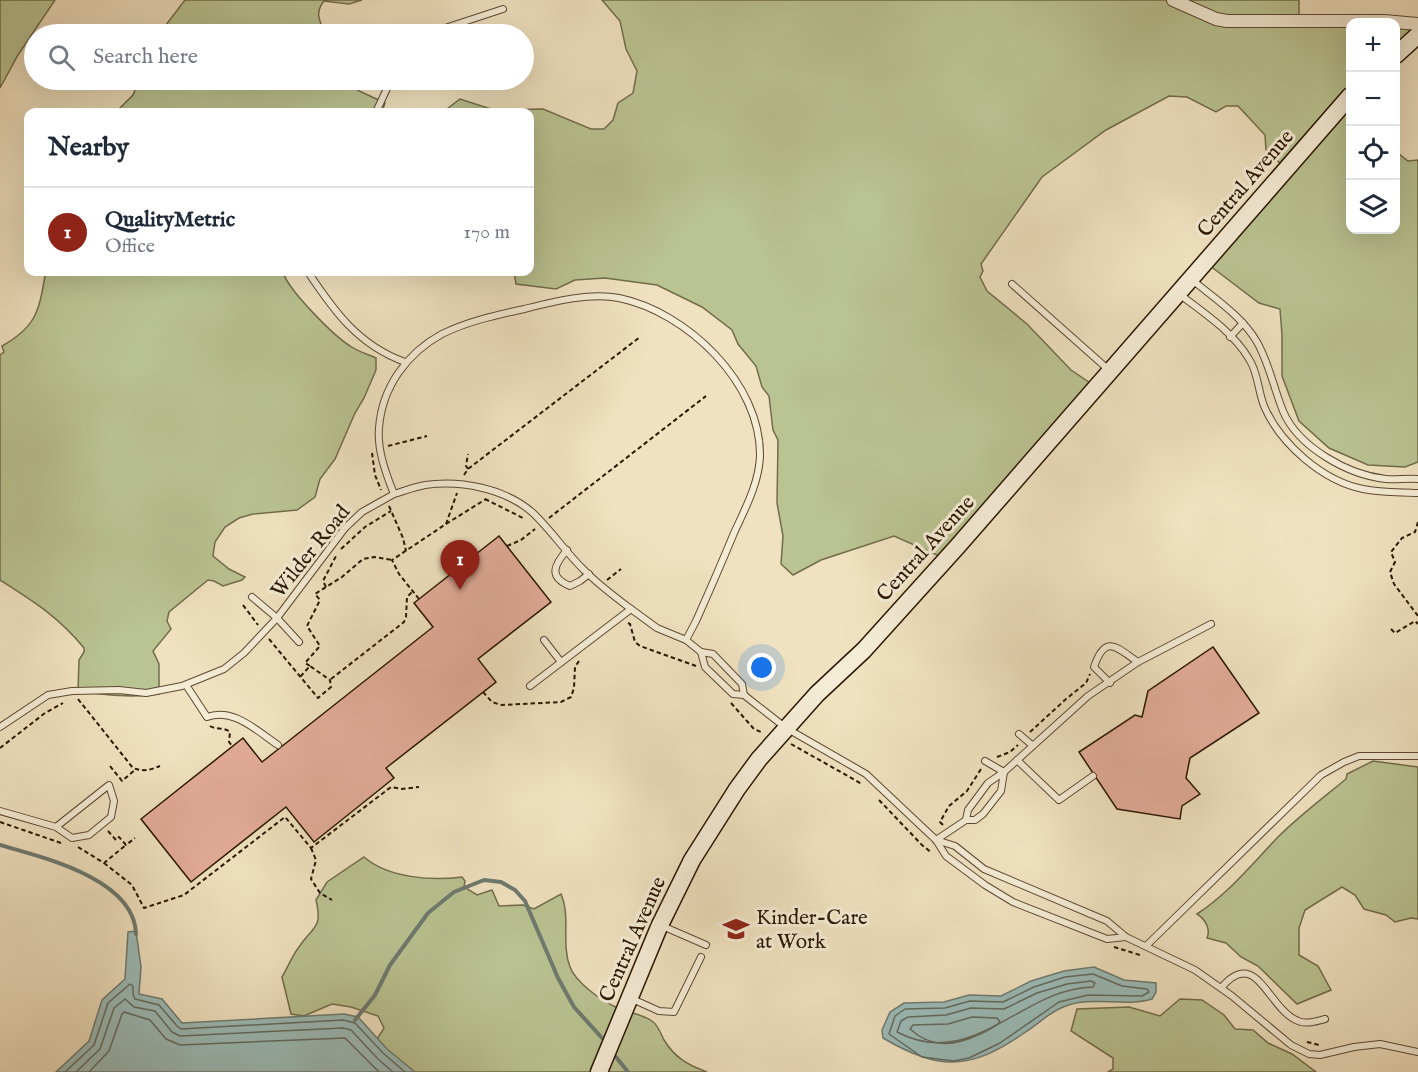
<!DOCTYPE html>
<html lang="en">
<head>
<meta charset="utf-8">
<style>
	body { margin:0; font-family:"IM FELL English",serif; background:#f2f2f3; color:#1f2937 }
	.controls { position:absolute; right:18px; top:18px; display:grid; overflow:hidden; border-radius:12px; box-shadow:0 6px 24px #0002 }
	.controls button { width:54px; height:54px; display:grid; place-items:center; padding:0; border:0; border-bottom:2px solid #e0e1e3; background:#fff; color:#1f2937; font:30px sans-serif }
	.you { position:absolute; left:762px; top:668px; width:21px; height:21px; margin:-15px; border:4px solid #fff; border-radius:50%; background:#1a73e8; box-shadow:0 0 0 9px #1a73e833 }
	.badge { display:grid; place-items:center; width:39px; height:39px; border-radius:50%; background:#8f2418; color:#fff; font-size:20px; font-weight:700 }
	.pin { position:absolute; translate:-50% -50px; filter:drop-shadow(0 2px 3px #0008) }
	.pin::after { content:''; position:absolute; top:32px; width:21px; height:18px; background:inherit; clip-path:polygon(0 0,100% 0,50% 100%) }
	.list { margin:0; padding:0; list-style:none }
	h2 { display:flex; justify-content:space-between; align-items:center; height:78px; margin:0; padding:0 24px; font-size:26px }
	h2 small { font-size:20px; font-weight:400; color:#747a83 }
	.list li { display:grid; grid-template-columns:39px 1fr auto; gap:18px; align-items:center; box-sizing:border-box; height:90px; padding:0 24px; border-top:2px solid #e0e1e3 }
	.list b { display:block; font-size:22px; white-space:nowrap }
	.list p { margin:0; font-size:20px; white-space:nowrap; color:#747a83 }
	.list em { font-size:20px; font-style:normal; color:#747a83 }
	.icon { flex:none; width:33px; height:33px; fill:none; stroke:currentColor; stroke-width:2; stroke-linecap:round; stroke-linejoin:round }
	.map { position:relative; flex:none; width:1418px; height:1072px; overflow:hidden }
	.search { position:absolute; background:#fff; box-shadow:0 6px 24px #0002; left:24px; top:24px; width:510px; height:66px; display:flex; align-items:center; gap:15px; box-sizing:border-box; padding:0 21px; border-radius:33px; color:#747a83; font-size:22px }
	.panel { position:absolute; background:#fff; box-shadow:0 6px 24px #0002; left:24px; top:108px; width:510px; height:168px; border-radius:12px }
	.map>svg:first-child { display:block }
</style>
</head>
<body>
<div class="map">
<svg width="1418" height="1072" viewBox="0 0 1418 1072">
	<rect width="100%" height="100%" fill="#f0e2c0"/>
	<filter id="stains"><feTurbulence type="fractalNoise" baseFrequency=".00333" numOctaves="4"/><feColorMatrix values="0 0 0 0 .2 0 0 0 0 .09 0 0 0 0 .02 0 0 0 .5 -.17"/></filter>
	<radialGradient id="worn" r=".72"><stop offset=".6" stop-color="#630" stop-opacity="0"/><stop offset="1" stop-color="#630" stop-opacity=".3"/></radialGradient>
	<g fill="#bac392" stroke="#726c4a" stroke-width="1.5">
		<path d="M0,0H55L18,55L0,88Z"/>
		<path d="M185,0H362L349,4L324,1C315,12 319,20 324,31L322,34H159Z"/>
		<path d="M602,0H1299V17L1418,22L1396,55V22H1350V230H1396V154H1399L1408,161L1418,160V462L1405,467L1368,465L1329,448L1299,421L1282,376V335L1280,309L1259,303L1205,262L1285,168L1266,150L1265,135L1238,106H1226L1216,112L1187,97L1169,96L1106,130L1042,177L981,264L983,271L980,277L987,291L1027,324L1071,370L1096,387L944,558L894,536L821,560L793,575L781,564L783,536L777,503L778,440L773,430L769,396L762,387L756,366L738,344L732,330L702,307L657,285L605,278L575,280L556,289L516,284L514,272H530V112H443L460,99L494,110L543,109L591,129H604L613,120L618,103L633,93L637,71L626,49L620,21Z"/>
		<path d="M139,80H347L357,90L385,103L382,112H116L133,95Z"/>
		<path d="M43,272H283C288,290 333,335 350,346C357,351 367,354 376,358V370L364,398L355,413L335,459L320,479L315,497L297,510L253,514L239,518L225,527L215,542L213,556L229,569L245,577L242,580L223,586L214,581L208,580L169,612L167,621L171,629L153,651L159,664V694C131,698 106,695 78,691L79,660L84,652V648C59,617 33,601 0,580V355L4,352L2,346C36,327 39,311 45,276Z"/>
		<path d="M1373,761L1418,767V919L1411,918L1395,922L1386,915L1364,909L1355,895L1342,887L1305,910L1299,928V955L1318,966L1331,990L1297,1004L1258,966L1241,957L1226,943L1207,938C1211,929 1205,919 1197,914C1229,893 1252,864 1278,837C1299,816 1323,798 1346,779L1347,774Z"/>
		<path d="M364,857C388,878 432,881 462,877L465,881L464,887L477,895L492,890L499,906L523,905L534,909L561,894C571,917 561,944 570,967C576,983 603,1002 618,1008C629,1013 642,1014 652,1021C658,1025 661,1034 664,1040C675,1058 688,1065 707,1072H412L392,1061L377,1039L384,1028L378,1016L351,1007L332,1004L304,1016L291,1014L282,977C288,967 292,956 299,947C313,926 323,929 316,900L327,882Z"/>
		<path d="M1180,999L1202,1000L1224,1015L1235,1029L1253,1030L1268,1043L1292,1054L1316,1072H1108L1113,1069V1058L1071,1031L1077,1009L1129,1007L1160,1016Z"/>
	</g>
	<g fill="#9bbcb9" stroke="#6e7a70" stroke-width="1.5">
		<path d="M136,931L141,967L139,994L162,999L182,1023L344,1014L358,1017L387,1049L415,1072H56L89,1041L102,1000L125,979L128,932Z"/>
		<path d="M1094,967L1124,980L1156,983V992L1152,999C1123,1008 1090,994 1061,1008C1049,1013 1038,1024 1027,1031C972,1070 941,1072 883,1038L882,1030L890,1012L904,1003L944,1002L969,995L1001,996L1031,981L1064,971Z"/>
	</g>
	<g fill="none" stroke-linecap="round" stroke-linejoin="round">
		<g stroke="#63695e" stroke-width="1.5">
			<path d="M1093,974L1122,986L1147,989L1149,992L1142,996L1088,995L1059,1002L1000,1043L969,1058L954,1061L922,1057L889,1034L895,1016L905,1009L945,1008L970,1001L1003,1002L1034,987L1065,977Z"/>
			<path d="M1091,981L1095,983L1093,987C1022,988 973,1072 897,1032L901,1021L908,1017L946,1015L971,1008L1004,1009L1037,993L1067,984Z"/>
			<path d="M972,1017L997,1018L1000,1022C994,1028 987,1031 980,1034C955,1046 932,1049 910,1029L913,1025L948,1024Z"/>
			<path d="M65,1072L94,1045L108,1003L130,984L133,986V994L135,999L159,1005L177,1026L181,1029L343,1020L355,1023L383,1053L405,1072"/>
			<path d="M76,1072L100,1049L114,1008L125,999L134,1007L155,1011L172,1032L180,1036L343,1028L351,1030L378,1059L393,1072"/>
			<path d="M89,1072L109,1051L122,1014L124,1012L150,1020L166,1039L180,1045L345,1038L379,1072"/>
		</g>
		<g stroke="#6e7a70" stroke-width="4">
			<path d="M0,845C42,857 135,879 136,934"/>
			<path d="M355,1020L375,995L390,965L428,913L454,892L484,880L501,882L515,890L525,901L558,978L574,1007L602,1038"/>
			<path d="M616,1057L628,1072"/>
		</g>
	</g>
	<g fill="#e3ac9a" stroke="#2b1602" stroke-width="1.5">
		<path d="M499,536L551,602L478,659L496,682L386,768L394,778L314,842L286,807L191,882L141,819L243,738L262,762L433,627L414,603Z"/>
		<path d="M1213,647L1259,713L1190,758L1186,778L1200,794L1182,806L1180,819L1117,809L1079,752L1135,715L1142,717L1148,691Z"/>
	</g>
	<g fill="none" stroke-linecap="round" stroke-linejoin="round">
		<g stroke="#5c4932" stroke-width="8">
			<g id="lane">
				<path d="M431,34L436,31L503,9"/>
				<path d="M376,112L391,80"/>
				<path d="M308,272C334,311 358,345 405,362"/>
				<path d="M1191,279C1214,298 1242,316 1257,342C1269,363 1274,389 1283,411C1298,447 1348,475 1386,479C1396,480 1407,478 1418,479"/>
				<path d="M1012,284L1110,371"/>
				<path d="M1179,294C1203,312 1233,332 1249,359C1258,372 1258,391 1264,406C1280,444 1323,481 1363,489C1382,493 1399,492 1418,493"/>
				<path d="M1230,337L1243,323"/>
				<path d="M394,494C404,491 414,487 425,485C460,480 505,488 533,513C552,531 566,553 585,571C599,585 615,597 631,609"/>
				<path d="M567,550C554,565 548,577 570,586L580,581L589,574"/>
				<path d="M252,597L277,618L299,642"/>
				<path d="M544,640L561,662"/>
				<path d="M701,652L713,654L742,684L744,695"/>
				<path d="M1110,683L1094,667C1106,631 1119,650 1138,662"/>
				<path d="M186,685L207,717C233,707 257,731 278,745"/>
				<path d="M530,686L631,609L657,628L686,640"/>
				<path d="M0,727L48,695L72,691L119,690L146,693L182,686L224,669L244,653L277,618L345,528L362,512L394,494C386,474 377,450 379,428C382,387 407,353 442,334C468,321 497,315 524,309C552,302 590,292 619,298C687,312 761,383 760,456C759,483 745,509 734,533C722,562 709,592 696,621L686,640L701,652L705,667L733,694L744,695L786,728L866,774L936,840L966,820H975L983,814L1001,791L1004,772"/>
				<path d="M1019,734L1032,745"/>
				<path d="M1017,760L1059,800L1093,776"/>
				<path d="M985,761L1004,772"/>
				<path d="M0,811L56,827L72,838L89,835L111,817L114,801L109,785L56,827"/>
				<path d="M966,820L968,810L988,783L1004,772L1088,696L1138,662L1211,624"/>
				<path d="M936,840L955,846L984,869L1107,921L1126,937L1195,970L1232,996L1291,1045L1309,1054L1320,1055L1354,1047L1380,1044L1418,1052"/>
				<path d="M936,840L946,856L985,885L1013,902L1107,939L1126,937"/>
				<path d="M660,925L706,945"/>
				<path d="M1146,946L1321,775L1344,762L1359,756H1418"/>
				<path d="M1221,988C1258,944 1268,1013 1301,1022C1309,1024 1317,1021 1325,1019"/>
				<path d="M630,998L659,1011L674,1012L701,957"/>
			</g>
		</g>
		<g stroke="#5c4932" stroke-width="14">
			<path id="street" d="M1173,0L1216,19L1227,21H1384L1418,24"/>
		</g>
		<g stroke="#2b1602" stroke-width="19">
			<g id="secondary">
				<path d="M1396,55L1418,35"/>
				<path d="M599,1072L659,927L692,860L737,789L759,759L817,694L864,650L957,547L1350,96"/>
			</g>
		</g>
		<g stroke="#2b1602" stroke-width="2" stroke-dasharray="4.5 3" stroke-linecap="butt">
			<path d="M388,446L427,436"/>
			<path d="M372,453L375,475L381,490"/>
			<path d="M468,469L466,466L468,454"/>
			<path d="M464,475L468,469L640,337"/>
			<path d="M485,499L523,518"/>
			<path d="M389,506L403,538L406,551"/>
			<path d="M549,518L706,396"/>
			<path d="M1418,522L1415,532L1402,538L1391,552L1395,562L1390,572L1394,584L1418,616"/>
			<path d="M446,524L486,499"/>
			<path d="M507,546L521,540L535,529"/>
			<path d="M341,549L365,527L391,511"/>
			<path d="M607,580L621,569"/>
			<path d="M326,587L323,581L336,556"/>
			<path d="M419,599L399,574L392,560L446,524L457,493"/>
			<path d="M243,605L258,625"/>
			<path d="M628,623L630,624L635,642L640,646L696,666"/>
			<path d="M1391,629L1395,633L1415,621L1418,624"/>
			<path d="M269,639L318,698L331,687L330,680L310,666L300,677"/>
			<path d="M310,666L305,663L320,646L307,626L320,600L315,594L342,577L363,559L374,557L392,560"/>
			<path d="M331,679L404,622L406,617L407,597L413,591"/>
			<path d="M483,692L492,702L501,705L561,702L571,697L574,688L575,667L579,661"/>
			<path d="M78,699L133,768C144,772 150,770 160,766"/>
			<path d="M731,703L754,729L763,733"/>
			<path d="M210,726C216,730 224,727 230,732L229,742L233,747"/>
			<path d="M1030,732L1066,699L1086,683L1090,674"/>
			<path d="M791,744L862,784"/>
			<path d="M0,748L45,713L63,703"/>
			<path d="M997,757L1010,752L1018,745"/>
			<path d="M110,766L122,781L136,769"/>
			<path d="M879,800L922,845L932,853"/>
			<path d="M0,822L61,843"/>
			<path d="M943,825L940,822L949,806L967,791L981,769"/>
			<path d="M108,831L116,840L119,837L126,845L135,838"/>
			<path d="M78,847L104,863L126,845"/>
			<path d="M311,848L316,860L311,879L320,893L332,900"/>
			<path d="M104,863L132,885L144,908L184,895L285,817L311,848L391,787L402,789L419,787"/>
			<path d="M1114,947L1140,955"/>
			<path d="M1307,1042L1319,1045"/>
		</g>
		<use href="#lane" stroke="#f5ecd6" stroke-width="6"/>
		<use href="#street" stroke="#f5ecd6" stroke-width="12"/>
		<use href="#secondary" stroke="#f5ecd6" stroke-width="16"/>
	</g>
	<defs>
		<g id="school-bare" transform="scale(2.07)"><path d="M0-5L7-2L0 1L-7-2ZM-4 1L0 2.5L4 1V4Q0 6-4 4Z" fill="#8f2418" stroke="#f5ecd6" stroke-width="2.5" paint-order="stroke"/></g>
	</defs>
	<g fill-rule="evenodd">
		<use href="#school-bare" x="736" y="929"/>
	</g>
	<g text-anchor="middle" stroke-width="6" stroke-linejoin="round" paint-order="stroke">
		<g font-size="21" fill="#2b1602" stroke="#f5ecd6">
			<text transform="translate(1245 183) rotate(-49)" y="7">Central Avenue</text>
			<text transform="translate(925 548) rotate(-48)" y="7">Central Avenue</text>
			<text transform="translate(310 551) rotate(-51)" y="7">Wilder Road</text>
			<text transform="translate(632 939) rotate(-66)" y="7">Central Avenue</text>
		</g>
		<g font-size="21" fill="#2b1602" stroke="#f5ecd6" text-anchor="start">
			<text x="756" y="924">Kinder-Care<tspan x="756" dy="24">at Work</tspan></text>
		</g>
	</g>
	<rect width="100%" height="100%" filter="url(#stains)"/>
	<rect width="100%" height="100%" fill="url(#worn)"/>
</svg>
<div class="controls">
<button>+</button>
<button>−</button>
<button><svg class="icon" aria-label="locate" viewBox="0 0 24 24"><circle cx="12" cy="12" r="6"/><path d="M12 2v4M12 18v4M2 12h4M18 12h4"/></svg></button>
<button><svg class="icon" aria-label="layers" viewBox="0 0 24 24"><path d="M12 4l9 5-9 5-9-5zM3 14l9 5 9-5"/></svg></button>
</div>
<div class="you"></div>
<div class="pin badge" style="left:460px;top:590px">1</div>
<div class="search"><svg class="icon" aria-label="search" viewBox="0 0 24 24"><circle cx="10" cy="10" r="6"/><path d="M15 15l6 6"/></svg>Search here</div>
<section class="panel">
<h2>Nearby<small></small></h2>
<ul class="list">
<li><span class="badge">1</span><div><b>QualityMetric</b><p>Office</p></div><em>170 m</em></li>
</ul>
</section>
</div>
</body>
</html>
